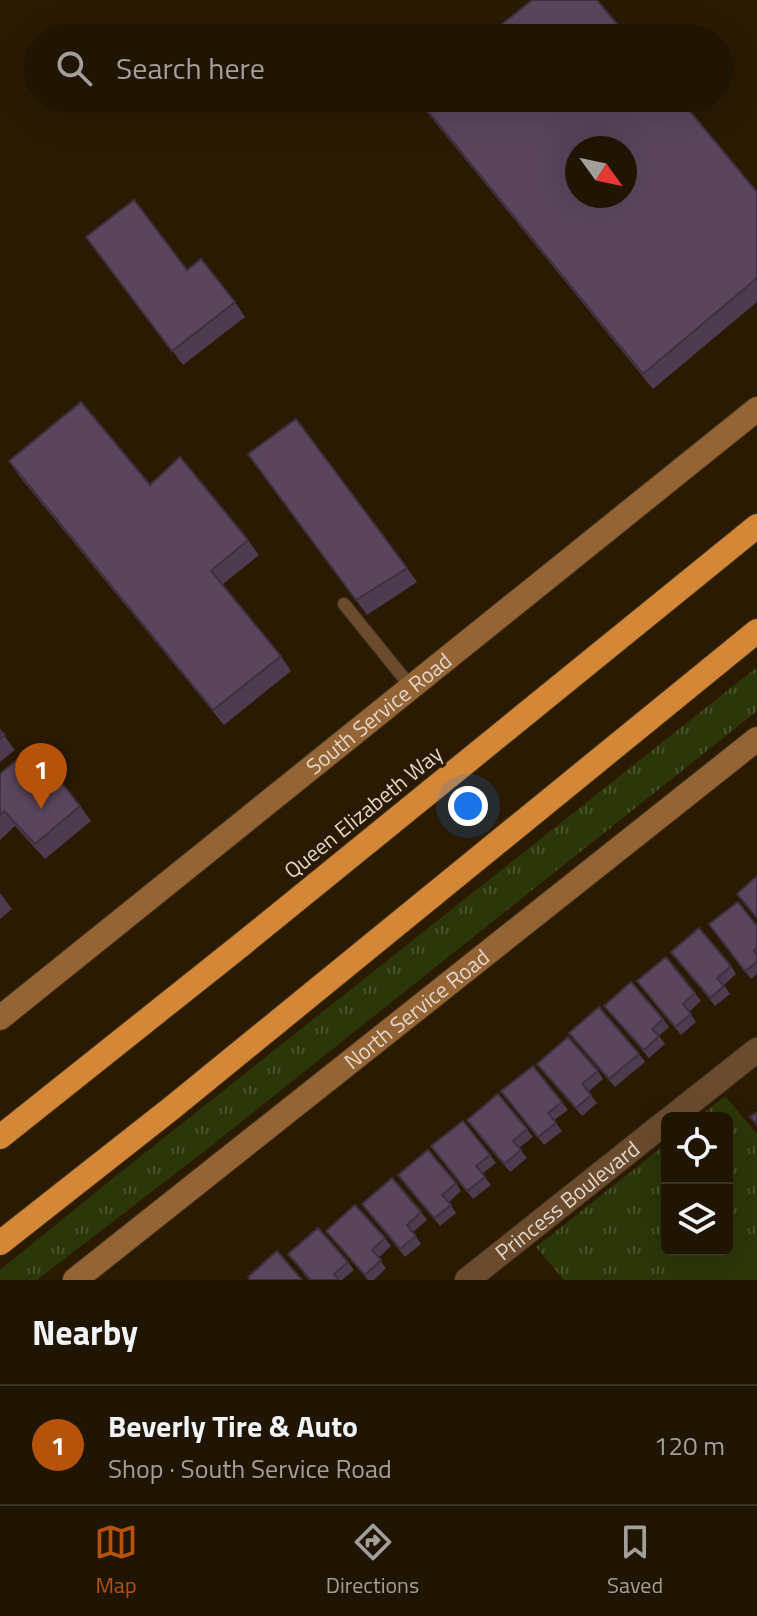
<!DOCTYPE html>
<html lang="en">
<head>
<meta charset="utf-8">
<style>
	body { margin:0; font-family:"Titillium Web",sans-serif; background:#281d0c; color:#f1f3f6 }
	.controls { position:absolute; right:24px; bottom:24px; display:grid; overflow:hidden; border-radius:12px; box-shadow:0 8px 32px #0002 }
	.controls button { width:72px; height:72px; display:grid; place-items:center; padding:0; border:0; border-bottom:2px solid #3d3324; background:#201402; color:#f1f3f6; font:40px sans-serif }
	.compass { position:absolute; left:565px; top:136px; width:72px; height:72px; border-radius:50%; background:#201402; box-shadow:0 8px 32px #0002; rotate:123deg }
	.you { position:absolute; left:468px; top:806px; width:28px; height:28px; margin:-20px; border:6px solid #fff; border-radius:50%; background:#1a73e8; box-shadow:0 0 0 12px #1a73e833 }
	.badge { display:grid; place-items:center; width:52px; height:52px; border-radius:50%; background:#b45309; color:#fff; font-size:26px; font-weight:700 }
	.pin { position:absolute; translate:-50% -66px; filter:drop-shadow(0 2px 4px #0008) }
	.pin::after { content:''; position:absolute; top:42px; width:28px; height:24px; background:inherit; clip-path:polygon(0 0,100% 0,50% 100%) }
	.list { margin:0; padding:0; list-style:none }
	h2 { display:flex; justify-content:space-between; align-items:center; height:104px; margin:0; padding:0 32px; font-size:34px }
	h2 small { font-size:26px; font-weight:400; color:#a29e99 }
	.list li { display:grid; grid-template-columns:52px 1fr auto; gap:24px; align-items:center; box-sizing:border-box; height:120px; padding:0 32px; border-top:2px solid #3d3324 }
	.list b { display:block; font-size:30px; white-space:nowrap }
	.list p { margin:0; font-size:26px; white-space:nowrap; color:#a29e99 }
	.list em { font-size:26px; font-style:normal; color:#a29e99 }
	.icon { flex:none; width:44px; height:44px; fill:none; stroke:currentColor; stroke-width:2; stroke-linecap:round; stroke-linejoin:round }
	.map { position:relative; flex:none; width:757px; height:1280px; overflow:hidden }
	.search { position:absolute; background:#201402; box-shadow:0 8px 32px #0002; left:24px; right:24px; top:24px; height:88px; display:flex; align-items:center; gap:20px; box-sizing:border-box; padding:0 28px; border-radius:44px; color:#a29e99; font-size:30px }
	.sheet { height:224px; background:#201402 }
	nav { display:flex; justify-content:space-around; align-items:center; box-sizing:border-box; height:112px; border-top:2px solid #3d3324; background:#201402; font-size:22px; color:#a29e99 }
	nav a { display:grid; justify-items:center; gap:4px }
	nav .on { color:#b45309 }
	.map>svg:first-child { display:block }
</style>
</head>
<body>
<div class="map">
<svg width="757" height="1280" viewBox="0 0 757 1280">
	<defs>
		<pattern id="grass-tufts" width="24" height="20" patternUnits="userSpaceOnUse" patternTransform="scale(2)"><rect width="24" height="20" fill="#2b3609"/><path d="M3 7l-1-3M5 7V3M7 7l1-3M15 17l-1-3M17 17v-4M19 17l1-3" fill="none" stroke="#49522b"/></pattern>
	</defs>
	<rect width="100%" height="100%" fill="#2a1a02"/>
	<g fill="url(#grass-tufts)">
		<path d="M757,667V711L206,1150L37,1280H0V1270L112,1179Z"/>
		<path d="M725,1096L757,1134V1280H564L536,1247L667,1143V1250H727V1118H698Z"/>
	</g>
	<path fill="#2b3609" d="M741,1226L757,1245V1280H699L689,1268L711,1250H727V1237Z"/>
	<g fill="none" stroke-linecap="round" stroke-linejoin="round">
		<g stroke="#44341e" stroke-width="14">
			<path id="lane" d="M344,604L411,687"/>
		</g>
		<g stroke="#44341e" stroke-width="26">
			<g id="street">
				<path d="M671,1118L757,1050"/>
				<path id="s1" d="M467,1280L667,1121"/>
			</g>
		</g>
		<g stroke="#44341e" stroke-width="26">
			<g id="secondary">
				<path id="s2" d="M0,1018L757,409"/>
				<path id="s3" d="M75,1280L757,739"/>
			</g>
		</g>
		<g stroke="#44341e" stroke-width="26">
			<g id="highway">
				<path d="M0,1137L240,946L757,526"/>
				<path d="M0,1243L173,1107L757,631"/>
			</g>
		</g>
		<use href="#lane" stroke="#6a4b2e" stroke-width="12"/>
		<use href="#street" stroke="#6a4b2e" stroke-width="24"/>
		<use href="#secondary" stroke="#956434" stroke-width="24"/>
		<use href="#highway" stroke="#d48837" stroke-width="24"/>
	</g>
	<g fill="#4d3b4f">
		<path d="M417,98L757,192V302L653,389L425,110Z"/>
		<path d="M86,237L187,270L235,302L245,317L183,365Z"/>
		<path d="M9,461L150,485L248,540L259,555L222,585L281,656L291,671L224,725L19,476Z"/>
		<path d="M259,469L407,568L417,582L367,615Z"/>
		<path d="M0,730L15,750L0,762Z"/>
		<path d="M0,774L80,806L91,821L45,859L15,826L0,840Z"/>
		<path d="M0,893L12,909L0,919Z"/>
		<path d="M709,924L757,926V974L751,979Z"/>
		<path d="M671,952L731,966L736,974L724,985L730,994L715,1006Z"/>
		<path d="M637,981L695,993L701,1001L689,1012L696,1022L681,1035Z"/>
		<path d="M604,1006L663,1019L669,1027L659,1036L665,1044L649,1058Z"/>
		<path d="M569,1033L639,1054L645,1062L615,1087Z"/>
		<path d="M537,1064L598,1071L603,1079L588,1092L597,1103L582,1116Z"/>
		<path d="M501,1091L562,1102L568,1110L554,1120L562,1131L544,1145Z"/>
		<path d="M467,1120L527,1129L533,1137L519,1148L527,1158L510,1172Z"/>
		<path d="M437,1154L490,1155L496,1163L482,1174L491,1185L473,1199Z"/>
		<path d="M398,1175L456,1183L461,1191L449,1202L456,1213L440,1226Z"/>
		<path d="M362,1204L421,1212L427,1220L413,1232L421,1244L405,1257Z"/>
		<path d="M326,1231L385,1238L391,1246L378,1258L386,1268L374,1280H368Z"/>
		<path d="M288,1254L348,1262L354,1270L342,1280H309Z"/>
	</g>
	<g fill="#5a455c" stroke="#3f3040" stroke-width="2" fill-rule="evenodd">
		<path d="M532,0H597L629,38H485Z"/>
		<path d="M417,98H679L757,192V278L643,374ZM577,148H625V196H577Z"/>
		<path d="M134,200L187,270L201,259L235,302L172,351L86,237Z"/>
		<path d="M81,402L150,485L180,457L248,540L211,571L281,656L213,710L9,461Z"/>
		<path d="M296,419L407,568L356,600L248,454Z"/>
		<path d="M0,730L5,735L0,739Z"/>
		<path d="M33,746L80,806L35,844L4,811L0,816V774Z"/>
		<path d="M757,876V918L737,894Z"/>
		<path d="M738,902L757,926V948L754,951L757,955V962L745,971L709,924Z"/>
		<path d="M699,928L731,966L717,978L724,986L710,998L671,952Z"/>
		<path d="M666,957L695,993L683,1004L691,1014L675,1027L637,981Z"/>
		<path d="M631,982L663,1019L652,1029L659,1036L644,1050L604,1006Z"/>
		<path d="M599,1007L639,1054L609,1079L569,1033Z"/>
		<path d="M568,1037L598,1071L582,1084L591,1095L576,1108L537,1064Z"/>
		<path d="M533,1066L562,1102L548,1113L556,1123L538,1137L501,1091Z"/>
		<path d="M498,1094L527,1129L513,1141L521,1150L504,1164L467,1120Z"/>
		<path d="M757,1112V1125L750,1117Z"/>
		<path d="M463,1121L490,1155L476,1166L485,1177L467,1191L431,1146Z"/>
		<path d="M428,1150L456,1183L442,1195L451,1205L434,1218L398,1175Z"/>
		<path d="M392,1178L421,1212L407,1225L416,1236L400,1249L362,1204Z"/>
		<path d="M355,1205L385,1238L372,1250L381,1260L365,1275L326,1231Z"/>
		<path d="M318,1228L348,1262L334,1274L339,1280H311L288,1254Z"/>
		<path d="M277,1251L302,1280H250L248,1277Z"/>
	</g>
	<g text-anchor="middle" stroke-width="6" stroke-linejoin="round" paint-order="stroke">
		<g font-size="22" fill="#e1d6c8" stroke="#2a1a02">
			<text dy="8" stroke="none"><textPath href="#s2" startOffset="486">South Service Road</textPath></text>
			<text transform="translate(363 812) rotate(-39)" y="8">Queen Elizabeth Way</text>
			<text dy="8" stroke="none"><textPath href="#s3" startOffset="436">North Service Road</textPath></text>
			<text dy="8" stroke="none"><textPath href="#s1" startOffset="128">Princess Boulevard</textPath></text>
		</g>
	</g>
</svg>
<div class="controls">
<button><svg class="icon" aria-label="locate" viewBox="0 0 24 24"><circle cx="12" cy="12" r="6"/><path d="M12 2v4M12 18v4M2 12h4M18 12h4"/></svg></button>
<button><svg class="icon" aria-label="layers" viewBox="0 0 24 24"><path d="M12 4l9 5-9 5-9-5zM3 14l9 5 9-5"/></svg></button>
</div>
<svg class="compass" viewBox="-18 -18 36 36"><path d="M0-13l5 13h-10z" fill="#e53935"/><path d="M0 13l5-13h-10z" fill="#a29e99"/></svg>
<div class="you"></div>
<div class="pin badge" style="left:41px;top:809px">1</div>
<div class="search"><svg class="icon" aria-label="search" viewBox="0 0 24 24"><circle cx="10" cy="10" r="6"/><path d="M15 15l6 6"/></svg>Search here</div>
</div>
<section class="sheet">
<h2>Nearby<small></small></h2>
<ul class="list">
<li><span class="badge">1</span><div><b>Beverly Tire &amp; Auto</b><p>Shop · South Service Road</p></div><em>120 m</em></li>
</ul>
</section>
<nav>
<a class="on"><svg class="icon" aria-label="map" viewBox="0 0 24 24"><path d="M3 6l6-2 6 2 6-2v14l-6 2-6-2-6 2zM9 4v14M15 6v14"/></svg>Map</a>
<a><svg class="icon" aria-label="directions" viewBox="0 0 24 24"><path d="M12 3l9 9-9 9-9-9zM9 14v-3h6M13 9l2 2-2 2"/></svg>Directions</a>
<a><svg class="icon" aria-label="saved" viewBox="0 0 24 24"><path d="M7 4h10v16l-5-4-5 4z"/></svg>Saved</a>
</nav>
</body>
</html>
